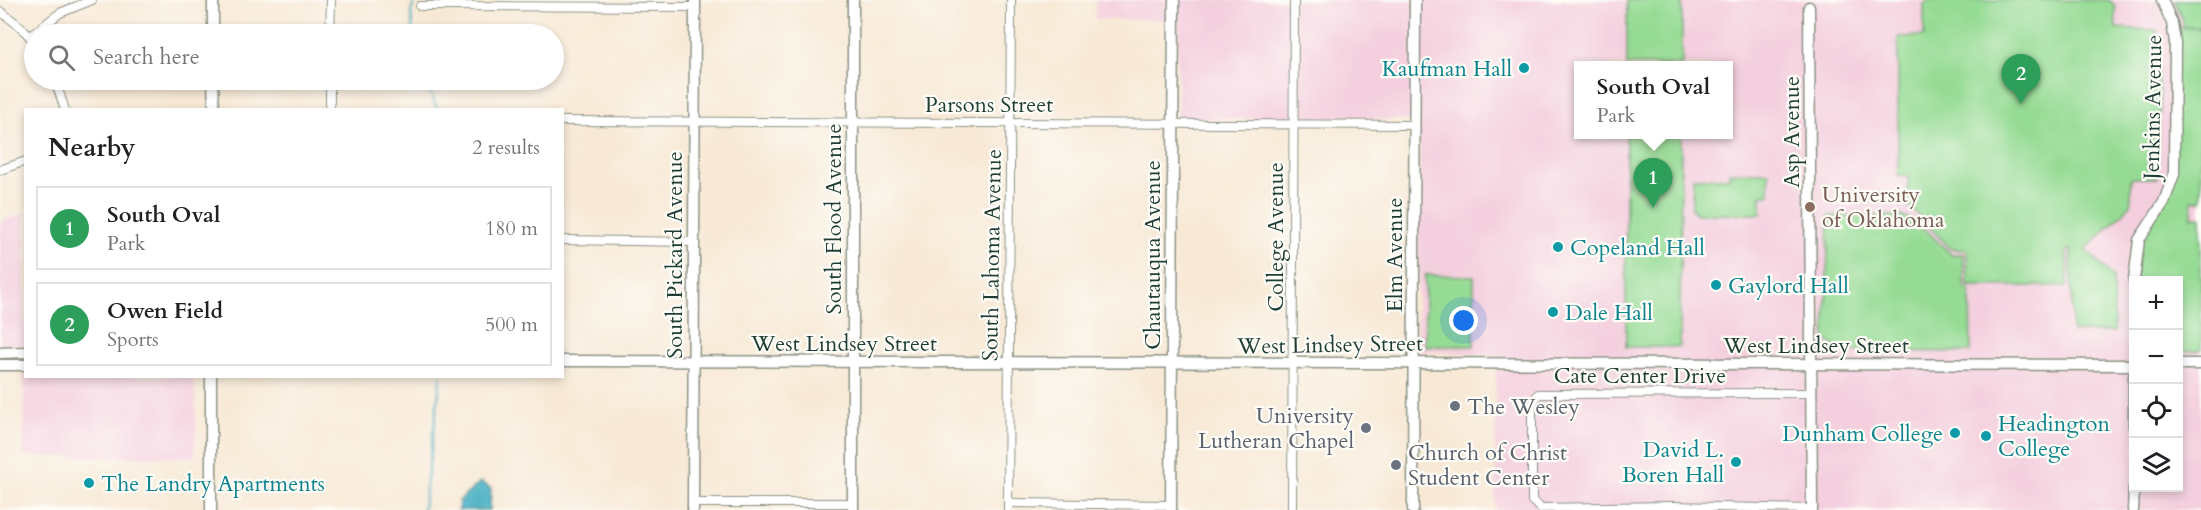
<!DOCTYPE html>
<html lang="en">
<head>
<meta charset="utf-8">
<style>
	body { margin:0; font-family:Cardo,serif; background:#f6f6f6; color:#202124 }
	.controls { position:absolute; right:18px; bottom:18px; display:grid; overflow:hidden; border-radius:0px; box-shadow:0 3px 9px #0003 }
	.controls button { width:54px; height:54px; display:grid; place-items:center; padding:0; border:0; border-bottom:2px solid #e0e0e0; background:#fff; color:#202124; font:30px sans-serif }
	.you { position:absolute; left:1464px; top:321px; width:21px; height:21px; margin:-15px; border:4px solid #fff; border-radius:50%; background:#1a73e8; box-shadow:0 0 0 9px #1a73e833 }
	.badge { display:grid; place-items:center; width:39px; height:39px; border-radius:50%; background:#7c3aed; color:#fff; font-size:20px; font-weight:700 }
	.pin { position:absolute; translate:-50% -50px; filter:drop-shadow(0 2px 3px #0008) }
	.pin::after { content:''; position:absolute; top:32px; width:21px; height:18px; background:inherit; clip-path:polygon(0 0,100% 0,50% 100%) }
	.popup { position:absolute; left:1574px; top:61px; width:159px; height:78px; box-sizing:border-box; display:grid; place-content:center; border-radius:0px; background:#fff; filter:drop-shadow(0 2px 4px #0005); font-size:20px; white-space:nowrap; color:#757577 }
	.popup b { font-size:22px; color:#202124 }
	.popup::after { content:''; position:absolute; left:50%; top:100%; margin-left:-12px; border:12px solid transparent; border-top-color:#fff }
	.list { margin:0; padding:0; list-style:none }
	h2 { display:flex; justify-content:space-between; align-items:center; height:78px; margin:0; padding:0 24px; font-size:26px }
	h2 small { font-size:20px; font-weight:400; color:#757577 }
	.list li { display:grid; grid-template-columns:39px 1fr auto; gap:18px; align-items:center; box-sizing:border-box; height:84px; margin:0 12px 12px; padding:0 12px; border:2px solid #e0e0e0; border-radius:0px }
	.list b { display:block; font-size:22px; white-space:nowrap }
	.list p { margin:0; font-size:20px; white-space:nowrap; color:#757577 }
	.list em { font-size:20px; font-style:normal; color:#757577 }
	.icon { flex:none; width:33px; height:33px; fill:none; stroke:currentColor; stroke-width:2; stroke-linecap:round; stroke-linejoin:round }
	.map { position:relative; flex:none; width:2201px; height:510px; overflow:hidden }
	.search { position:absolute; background:#fff; box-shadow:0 3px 9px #0003; left:24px; top:24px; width:540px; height:66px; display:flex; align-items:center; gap:15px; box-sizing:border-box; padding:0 21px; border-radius:33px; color:#757577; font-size:22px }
	.panel { position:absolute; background:#fff; box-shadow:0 3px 9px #0003; left:24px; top:108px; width:540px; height:270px; border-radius:0px }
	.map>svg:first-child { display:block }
</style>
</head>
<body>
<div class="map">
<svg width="2201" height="510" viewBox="0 0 2201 510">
	<rect width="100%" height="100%" fill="#fdfcf7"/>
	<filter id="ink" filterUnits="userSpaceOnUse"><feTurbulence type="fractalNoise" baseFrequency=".0167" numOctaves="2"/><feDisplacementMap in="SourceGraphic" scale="12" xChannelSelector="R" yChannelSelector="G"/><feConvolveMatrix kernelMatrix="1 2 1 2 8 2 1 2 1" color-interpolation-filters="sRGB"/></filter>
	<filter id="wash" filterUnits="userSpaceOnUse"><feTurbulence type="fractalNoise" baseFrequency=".008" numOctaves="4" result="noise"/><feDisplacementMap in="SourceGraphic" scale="24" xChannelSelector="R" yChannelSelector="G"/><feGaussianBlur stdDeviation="1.35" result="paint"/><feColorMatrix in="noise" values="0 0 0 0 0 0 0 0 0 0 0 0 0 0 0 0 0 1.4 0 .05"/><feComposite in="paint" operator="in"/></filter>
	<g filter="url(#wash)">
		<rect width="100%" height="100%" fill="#f8e9d6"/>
		<g fill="#f4cfde" fill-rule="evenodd">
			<path d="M1095,0H2201V510H1495L1496,355L1417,351L1419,120L1177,118L1178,20L1095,19ZM1578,65H1728V134H1578ZM2134,280H2178V488H2134Z"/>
			<path d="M25,213V345L0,346V222Z"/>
			<path d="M24,376L193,377L196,405L195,457L24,456Z"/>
		</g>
		<g fill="#96db94" stroke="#5a8c64" stroke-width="1.5">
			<rect x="1627" y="0" width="55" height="65"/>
			<path d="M1929,0H2109L2115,6L2116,28L2157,30L2160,106L2157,178H2131V205L2086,249L2113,278L2114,332H2072L2071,250H2067V286H1968L1967,250L1951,249L1908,205V176L1898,175V37L1924,36V4Z"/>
			<path d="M2175,0H2201V27H2184Z"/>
			<path d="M2174,27L2201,28V200H2192V217H2201V351H2179L2178,280H2135L2139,240L2169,193Z"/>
			<path d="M1626,135H1681L1680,347H1626Z"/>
			<path d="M1729,172H1769V195H1761V214H1697L1692,209L1693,178H1729Z"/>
			<path d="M1829,216H1900L1912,219V227L1925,229L1951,254H1964V288L1970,289L1971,352L1839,351L1825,338Z"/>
			<path d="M1425,275L1474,276V346H1425Z"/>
		</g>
		<path fill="#42adc1" stroke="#30757a" stroke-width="1.5" d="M480,482L491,488L490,510H458L459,501Z"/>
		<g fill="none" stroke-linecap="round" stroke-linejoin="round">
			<g stroke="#42adc1" stroke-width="2">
				<path d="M413,34L411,12L415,0"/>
				<path d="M425,80L438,110"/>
				<path d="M423,510L441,376"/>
			</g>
		</g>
	</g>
	<g filter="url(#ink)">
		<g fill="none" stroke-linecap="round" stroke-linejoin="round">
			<g stroke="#8c9385" stroke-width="10">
				<g id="minor">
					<path d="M420,6L695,7"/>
					<path d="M0,11L21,27L34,42"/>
					<path d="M330,34L331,0"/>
					<path d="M30,36L60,13L92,0"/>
					<path d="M55,80L65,110"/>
					<path d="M330,110V80"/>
					<path d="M562,121L1414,125"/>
					<path d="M0,170L26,161"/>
					<path d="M562,240L694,242"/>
					<path d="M1811,393L1538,394L1532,405V501L1541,508L1671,506L1812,509"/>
					<path d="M693,503H853"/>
					<path d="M1008,503L1171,505"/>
					<path d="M1008,510L1011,0"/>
					<path d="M1292,510L1294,0"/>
				</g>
			</g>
			<g stroke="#8c9385" stroke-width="13">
				<g id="tertiary">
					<path d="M213,0V34"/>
					<path d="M853,0V510"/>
					<path d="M1809,7L1812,510"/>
					<path d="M213,80L214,110"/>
					<path d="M2134,280L2139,240L2164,202L2174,174L2175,42L2172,23L2162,0"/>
					<path d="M0,353L26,352"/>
					<path d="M562,361L2134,365"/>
					<path d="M2178,364H2201"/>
					<path d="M0,365H26"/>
					<path d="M2134,376V427"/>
					<path d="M211,510V376"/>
					<path d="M693,510L695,0"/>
					<path d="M1171,510L1174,0"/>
					<path d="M1413,510L1415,0"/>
					<path d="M2133,510L2134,488"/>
				</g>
			</g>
			<use href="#minor" stroke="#fff" stroke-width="8"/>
			<use href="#tertiary" stroke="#fff" stroke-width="10"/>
		</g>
	</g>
	<g fill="#0f9aa8" stroke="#fdfcf7" stroke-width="2">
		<circle cx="1524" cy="68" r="6"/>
		<circle cx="1558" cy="247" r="6"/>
		<circle cx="1716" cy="285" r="6"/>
		<circle cx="1553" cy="312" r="6"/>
		<circle cx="1955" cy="433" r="6"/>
		<circle cx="1986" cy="436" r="6"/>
		<circle cx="1736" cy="462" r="6"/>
		<circle cx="89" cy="483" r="6"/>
	</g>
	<circle fill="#8d6e63" stroke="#fdfcf7" stroke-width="2" cx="1810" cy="207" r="6"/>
	<g fill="#6b7280" stroke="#fdfcf7" stroke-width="2">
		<circle cx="1455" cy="406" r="6"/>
		<circle cx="1366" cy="428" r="6"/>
		<circle cx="1396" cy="465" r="6"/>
	</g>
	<g text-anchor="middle" stroke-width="4.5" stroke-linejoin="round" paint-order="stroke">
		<g font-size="22" fill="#0d838f" stroke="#fdfcf7" text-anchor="start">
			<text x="1512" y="76" text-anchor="end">Kaufman Hall</text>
			<text x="1570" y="255">Copeland Hall</text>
			<text x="1728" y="293">Gaylord Hall</text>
			<text x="1565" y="320">Dale Hall</text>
			<text x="1998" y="431">Headington<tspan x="1998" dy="25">College</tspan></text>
			<text x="1943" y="441" text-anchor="end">Dunham College</text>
			<text x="1724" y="457" text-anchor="end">David L.<tspan x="1724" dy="25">Boren Hall</tspan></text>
			<text x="101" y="491">The Landry Apartments</text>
		</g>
		<g font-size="22" fill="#1f3d34" stroke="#fdfcf7">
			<text x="989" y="112">Parsons Street</text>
			<text transform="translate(2152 107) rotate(-89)" y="8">Jenkins Avenue</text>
			<text transform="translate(1791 132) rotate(-90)" y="8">Asp Avenue</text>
			<text transform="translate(833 219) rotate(-90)" y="8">South Flood Avenue</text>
			<text transform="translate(1275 237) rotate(-90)" y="8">College Avenue</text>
			<text transform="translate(674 255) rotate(-90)" y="8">South Pickard Avenue</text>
			<text transform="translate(991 255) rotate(-89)" y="8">South Lahoma Avenue</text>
			<text transform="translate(1152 255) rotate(-90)" y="8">Chautauqua Avenue</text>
			<text transform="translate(1394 255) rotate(-90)" y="8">Elm Avenue</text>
			<text x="844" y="351">West Lindsey Street</text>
			<text transform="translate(1330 344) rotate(-1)" y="8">West Lindsey Street</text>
			<text x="1816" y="353">West Lindsey Street</text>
			<text x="1640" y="383">Cate Center Drive</text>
		</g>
		<g font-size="22" fill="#785e54" stroke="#fdfcf7" text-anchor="start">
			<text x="1822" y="202">University<tspan x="1822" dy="25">of Oklahoma</tspan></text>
		</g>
		<g font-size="22" fill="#5b616d" stroke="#fdfcf7" text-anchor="start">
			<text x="1467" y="414">The Wesley</text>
			<text x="1354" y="423" text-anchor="end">University<tspan x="1354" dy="25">Lutheran Chapel</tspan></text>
			<text x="1408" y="460">Church of Christ<tspan x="1408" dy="25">Student Center</tspan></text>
		</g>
	</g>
</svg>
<div class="controls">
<button>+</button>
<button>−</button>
<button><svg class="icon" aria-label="locate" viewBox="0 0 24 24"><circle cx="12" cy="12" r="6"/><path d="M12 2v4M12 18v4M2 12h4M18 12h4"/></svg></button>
<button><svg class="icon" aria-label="layers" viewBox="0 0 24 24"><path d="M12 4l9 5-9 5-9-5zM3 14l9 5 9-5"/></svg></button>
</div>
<div class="you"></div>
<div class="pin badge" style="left:1653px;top:208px;background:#2e9e5b">1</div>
<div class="popup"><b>South Oval</b>Park</div>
<div class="pin badge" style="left:2021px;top:104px;background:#2e9e5b">2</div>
<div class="search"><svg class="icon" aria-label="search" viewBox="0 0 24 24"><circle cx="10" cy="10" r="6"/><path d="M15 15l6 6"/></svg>Search here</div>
<section class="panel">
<h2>Nearby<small>2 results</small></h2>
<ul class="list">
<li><span class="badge" style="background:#2e9e5b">1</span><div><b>South Oval</b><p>Park</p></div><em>180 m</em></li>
<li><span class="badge" style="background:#2e9e5b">2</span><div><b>Owen Field</b><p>Sports</p></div><em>500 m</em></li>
</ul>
</section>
</div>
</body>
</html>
